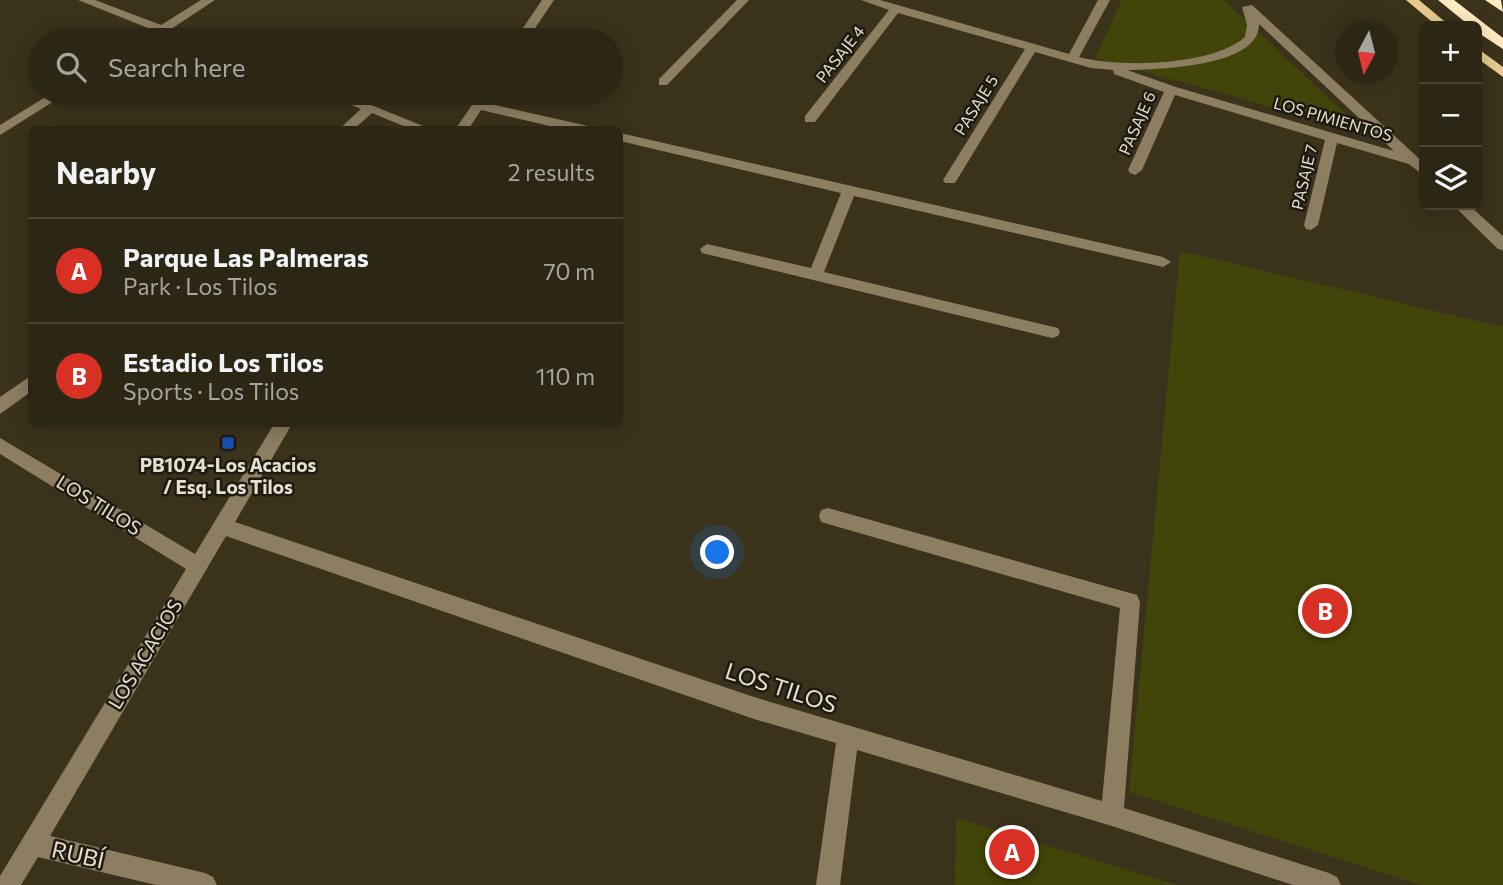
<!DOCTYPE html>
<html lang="en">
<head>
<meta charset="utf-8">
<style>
	body { margin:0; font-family:Commissioner,sans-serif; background:#383222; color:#f1f3f6 }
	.controls { position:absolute; right:21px; top:21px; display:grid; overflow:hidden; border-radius:10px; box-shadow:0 4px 18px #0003 }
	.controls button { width:63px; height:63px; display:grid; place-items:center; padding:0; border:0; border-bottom:2px solid #484334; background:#2c2614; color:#f1f3f6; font:35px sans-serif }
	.compass { position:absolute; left:1335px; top:21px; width:63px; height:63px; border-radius:50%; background:#2c2614; box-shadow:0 4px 18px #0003; rotate:187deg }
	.you { position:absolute; left:718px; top:553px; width:24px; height:24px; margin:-18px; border:5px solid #fff; border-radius:50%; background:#1a73e8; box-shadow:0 0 0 10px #1a73e833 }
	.badge { display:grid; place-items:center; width:46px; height:46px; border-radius:50%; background:#d93025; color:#fff; font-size:23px; font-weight:700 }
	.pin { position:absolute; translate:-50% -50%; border:4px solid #fff; box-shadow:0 2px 7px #0006 }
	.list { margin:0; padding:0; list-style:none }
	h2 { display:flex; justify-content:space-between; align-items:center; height:91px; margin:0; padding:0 28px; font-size:30px }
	h2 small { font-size:23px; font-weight:400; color:#a6a5a0 }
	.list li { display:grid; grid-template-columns:46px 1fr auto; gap:21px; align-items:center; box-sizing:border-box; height:105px; padding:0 28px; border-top:2px solid #484334 }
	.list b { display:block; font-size:26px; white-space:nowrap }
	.list p { margin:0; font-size:23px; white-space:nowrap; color:#a6a5a0 }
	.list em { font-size:23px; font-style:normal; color:#a6a5a0 }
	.icon { flex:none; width:38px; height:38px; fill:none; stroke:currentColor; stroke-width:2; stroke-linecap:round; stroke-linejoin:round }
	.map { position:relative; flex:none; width:1503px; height:885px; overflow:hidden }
	.search { position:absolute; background:#2c2614; box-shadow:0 4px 18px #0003; left:28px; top:28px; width:595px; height:77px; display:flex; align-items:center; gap:18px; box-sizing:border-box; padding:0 24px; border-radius:38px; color:#a6a5a0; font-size:26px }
	.panel { position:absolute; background:#2c2614; box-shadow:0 4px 18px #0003; left:28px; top:126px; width:595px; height:301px; border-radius:10px }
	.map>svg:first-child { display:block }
</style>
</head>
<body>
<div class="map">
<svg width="1503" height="885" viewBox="0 0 1503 885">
	<rect width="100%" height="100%" fill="#3b321b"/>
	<g fill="#414509">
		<path d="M1122,0H1224L1366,133L1095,58Z"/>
		<path d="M1180,251L1503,327V885H1421L1129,792Z"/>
		<path d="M956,818L1178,885H955Z"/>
	</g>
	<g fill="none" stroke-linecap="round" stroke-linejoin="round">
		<g fill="#8d7e62" fill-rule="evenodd">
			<path d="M78,0H95L161,25L201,0H215L171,29L196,40H180L163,34L153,40H139L153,30Z"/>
			<path d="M542,0H554L527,40H515Z"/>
			<path d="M737,0H749L667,85H659V79Z"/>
			<path d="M861,0H880L1069,54L1098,0H1110L1079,57C1119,68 1213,66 1245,37L1247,25L1242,7L1252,5L1424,163V176L1409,164L1337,143L1318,225L1311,230L1306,229L1304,225L1325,140L1175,95L1142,170L1135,175L1130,173L1128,170L1164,92L1114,74L1113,70L1091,68L1035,52L955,183H945L943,180L1025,49L898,13L815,122H805V116L889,10ZM1259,24L1394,151L1176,87L1127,70C1158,69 1260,67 1259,24Z"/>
			<path d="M52,93H67L0,135V125Z"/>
			<path d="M324,93H341L433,130H413L372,113L353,130H338L361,109Z"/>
			<path d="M480,93H492L486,103L588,126L594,130H567L481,110L468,130H455Z"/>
			<path d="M620,133L1163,257L1171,262L1163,267L854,196L824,272L1058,328L1060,332L1058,336L1052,338L702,253L700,249L707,244L811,268L841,193L620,141Z"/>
			<path d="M1453,205H1469L1503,236V250L1498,249Z"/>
			<path d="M32,375V391L0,414V397Z"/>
			<path d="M274,424H292L235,522L754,697L1102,801L1120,608L828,524L821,522L819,516L821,510L828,508L1137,595L1140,602L1124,808L1329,873L1337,877L1341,885H1293L1112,826L857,750L840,885H816L836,743L754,719L226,536L50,836L205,873L213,877L217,885H156L38,857L21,885H0V876L186,569L0,454V438L195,554Z"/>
		</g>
		<g fill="#e7c98e" fill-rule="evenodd">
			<path d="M1406,0H1419L1450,26H1437Z"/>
			<path d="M1477,48L1503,67V77L1477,58Z"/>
		</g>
		<g fill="#ffe9c0" fill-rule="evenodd">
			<path d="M1438,0H1454L1503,38V49L1477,32V26H1470Z"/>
			<path d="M1485,0H1501L1503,12Z"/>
		</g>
	</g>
	<rect fill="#1a4fb4" stroke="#1e1a10" stroke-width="2.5" x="221" y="436" width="14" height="14" rx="3.5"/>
	<g text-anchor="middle" stroke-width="5" stroke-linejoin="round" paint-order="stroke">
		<g font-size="16" fill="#e5dfd2" stroke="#1e1a10">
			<text transform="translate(840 54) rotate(-52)" y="6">PASAJE 4</text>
			<text transform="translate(976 105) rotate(-58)" y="6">PASAJE 5</text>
			<text transform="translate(1333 119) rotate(16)" y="6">LOS PIMIENTOS</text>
			<text transform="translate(1137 123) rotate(-66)" y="6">PASAJE 6</text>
			<text transform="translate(1304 177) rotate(-77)" y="6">PASAJE 7</text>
		</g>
		<g font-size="19" font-weight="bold" fill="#e5dfd2" stroke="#1e1a10">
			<text x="228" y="472">PB1074-Los Acacios<tspan x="228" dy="22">/ Esq. Los Tilos</tspan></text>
		</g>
		<g font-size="19" fill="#e5dfd2" stroke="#1e1a10">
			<text transform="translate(99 505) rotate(32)" y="7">LOS TILOS</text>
			<text transform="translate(145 654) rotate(-59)" y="7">LOS ACACIOS</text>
		</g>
		<g font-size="23" fill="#e5dfd2" stroke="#1e1a10">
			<text transform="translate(781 688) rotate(18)" y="8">LOS TILOS</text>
			<text transform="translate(78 855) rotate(13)" y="8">RUBÍ</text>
		</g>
	</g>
</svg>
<div class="controls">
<button>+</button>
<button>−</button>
<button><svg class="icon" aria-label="layers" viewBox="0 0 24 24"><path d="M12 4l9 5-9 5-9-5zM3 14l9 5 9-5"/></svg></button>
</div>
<svg class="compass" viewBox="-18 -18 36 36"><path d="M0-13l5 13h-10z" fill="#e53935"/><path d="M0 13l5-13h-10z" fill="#a6a5a0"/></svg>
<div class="you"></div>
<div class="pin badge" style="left:1012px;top:852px">A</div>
<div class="pin badge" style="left:1325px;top:611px">B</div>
<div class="search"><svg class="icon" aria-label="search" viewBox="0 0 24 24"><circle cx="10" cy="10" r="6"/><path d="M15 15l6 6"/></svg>Search here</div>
<section class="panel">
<h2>Nearby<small>2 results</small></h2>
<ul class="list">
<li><span class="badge">A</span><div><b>Parque Las Palmeras</b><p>Park · Los Tilos</p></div><em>70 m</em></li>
<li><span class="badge">B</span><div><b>Estadio Los Tilos</b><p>Sports · Los Tilos</p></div><em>110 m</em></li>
</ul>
</section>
</div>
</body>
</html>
